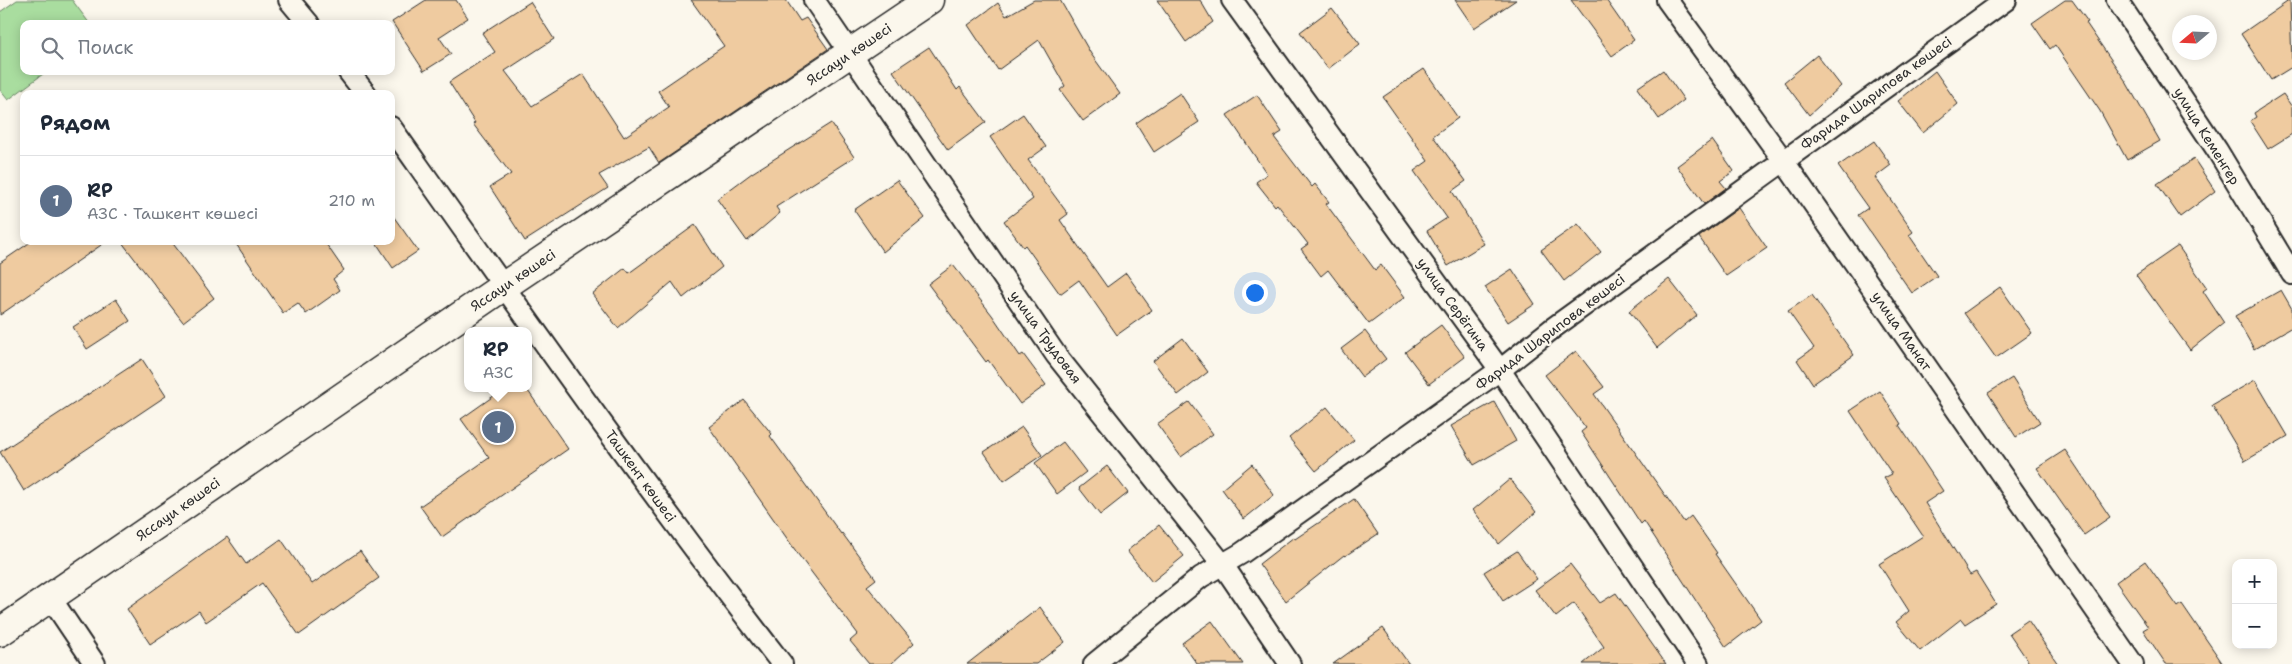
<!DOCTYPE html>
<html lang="ru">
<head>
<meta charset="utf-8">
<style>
	body { margin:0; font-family:"Shantell Sans",sans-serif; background:#f6f6f7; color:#1f2937 }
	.controls { position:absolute; right:15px; bottom:15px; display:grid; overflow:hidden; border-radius:10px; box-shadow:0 2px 12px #0003 }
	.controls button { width:45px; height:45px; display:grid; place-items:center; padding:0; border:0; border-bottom:1px solid #e0e1e3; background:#fff; color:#1f2937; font:25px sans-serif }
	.compass { position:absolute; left:2172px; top:15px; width:45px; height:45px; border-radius:50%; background:#fff; box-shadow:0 2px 12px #0003; rotate:251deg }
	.you { position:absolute; left:1254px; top:292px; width:18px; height:18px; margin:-12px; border:4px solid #fff; border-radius:50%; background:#1a73e8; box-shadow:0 0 0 8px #1a73e833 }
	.badge { display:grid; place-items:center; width:32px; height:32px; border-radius:50%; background:#d93025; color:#fff; font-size:16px; font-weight:700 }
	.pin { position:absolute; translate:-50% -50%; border:2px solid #fff; box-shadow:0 1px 5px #0006 }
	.popup { position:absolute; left:464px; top:327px; width:68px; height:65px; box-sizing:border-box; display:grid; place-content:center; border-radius:10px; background:#fff; filter:drop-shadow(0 1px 4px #0005); font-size:16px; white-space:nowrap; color:#747a83 }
	.popup b { font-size:19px; color:#1f2937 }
	.popup::after { content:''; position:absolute; left:50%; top:100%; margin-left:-10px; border:10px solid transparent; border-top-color:#fff }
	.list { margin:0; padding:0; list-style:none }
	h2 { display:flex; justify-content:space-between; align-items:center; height:65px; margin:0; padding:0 20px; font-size:21px }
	h2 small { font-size:16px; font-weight:400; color:#747a83 }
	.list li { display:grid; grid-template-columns:32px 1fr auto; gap:15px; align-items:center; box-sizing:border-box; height:90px; padding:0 20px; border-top:1px solid #e0e1e3 }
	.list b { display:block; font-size:19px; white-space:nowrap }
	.list p { margin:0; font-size:16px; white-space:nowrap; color:#747a83 }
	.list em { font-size:16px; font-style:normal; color:#747a83 }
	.icon { flex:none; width:28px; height:28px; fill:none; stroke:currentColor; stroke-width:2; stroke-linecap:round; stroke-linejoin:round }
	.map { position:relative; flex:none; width:2292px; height:664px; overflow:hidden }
	.search { position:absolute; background:#fff; box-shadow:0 2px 12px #0003; left:20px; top:20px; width:375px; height:55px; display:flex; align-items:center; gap:12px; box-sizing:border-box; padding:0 18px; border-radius:10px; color:#747a83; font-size:19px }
	.panel { position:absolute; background:#fff; box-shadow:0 2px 12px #0003; left:20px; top:90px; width:375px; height:155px; border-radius:10px }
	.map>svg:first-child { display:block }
</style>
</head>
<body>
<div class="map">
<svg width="2292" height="664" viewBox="0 0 2292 664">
	<rect width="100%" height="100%" fill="#fbf7ec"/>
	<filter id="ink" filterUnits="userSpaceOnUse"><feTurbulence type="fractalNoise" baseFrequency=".02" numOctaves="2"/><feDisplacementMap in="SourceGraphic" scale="10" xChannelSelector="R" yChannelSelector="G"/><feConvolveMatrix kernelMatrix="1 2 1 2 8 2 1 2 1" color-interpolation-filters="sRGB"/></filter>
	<g filter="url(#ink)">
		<path fill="#a9dd9f" stroke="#6a8465" d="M17,0H72L90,24H24V71H47L8,100L0,90V12Z"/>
		<g fill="#efcba0" stroke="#2b2b2b">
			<path d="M426,0H456L468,18L439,37L451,54L424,71L392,22Z"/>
			<path d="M691,0H786L800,21L806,18L828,49L659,163L649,147L599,175L608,188L525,241L490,187L511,174L473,124L475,123L449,82L495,52L482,33L530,2L554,39L505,71L532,106L583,74L624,137L669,107L658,91L724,46Z"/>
			<path d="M1034,0H1060L1091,54L1120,94L1083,121L1060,90L1065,86L1039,40L998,70L968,25L998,3L1006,16Z"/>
			<path d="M1157,0H1200L1213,22L1186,42Z"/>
			<path d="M1455,0H1516L1474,28Z"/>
			<path d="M1571,0H1606L1634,40L1612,56Z"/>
			<path d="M2065,0H2072L2088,22L2086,23L2125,80L2160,141L2127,160L2100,111L2055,45L2050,49L2032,23Z"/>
			<path d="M2290,0L2292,67L2271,80L2241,34Z"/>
			<path d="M1332,8L1360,44L1328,69L1300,32Z"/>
			<path d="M929,47L957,90L960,87L986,122L948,150L893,71Z"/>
			<path d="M1817,55L1841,86L1809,115L1784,82Z"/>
			<path d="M1424,69L1458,118L1433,136L1466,181L1452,191L1484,244L1448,266L1427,231L1447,218L1414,171L1428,161L1383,97Z"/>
			<path d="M1663,70L1684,100L1659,119L1637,88Z"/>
			<path d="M1935,71L1958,104L1923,133L1898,101Z"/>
			<path d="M1180,93L1199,122L1154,152L1136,123Z"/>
			<path d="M2283,94L2292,107V134L2268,149L2250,121L2256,117L2254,113Z"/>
			<path d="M1257,95L1282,132L1274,137L1312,187L1315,184L1329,202L1326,204L1375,270L1381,265L1405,297L1369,324L1328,270L1321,276L1301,249L1308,244L1277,204L1275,206L1256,182L1267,174L1227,115Z"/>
			<path d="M1023,114L1046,147L1028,160L1068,214L1060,220L1107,287L1126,273L1152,310L1117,335L1079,280L1060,294L1025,245L1023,247L1004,221L1033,199L990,137Z"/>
			<path d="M831,123L854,157L776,207L780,213L747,241L717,199L752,173Z"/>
			<path d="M1712,140L1734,171L1720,181L1726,188L1704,204L1677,166Z"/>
			<path d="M1874,141L1891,165L1875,177L1913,232L1909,235L1937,276L1912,293L1858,215L1868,208L1838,166Z"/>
			<path d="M2194,159L2215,191L2180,217L2157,184Z"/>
			<path d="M897,180L925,218L883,252L854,210Z"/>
			<path d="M1739,208L1767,248L1726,276L1699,237Z"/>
			<path d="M391,213L418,251L393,268L375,241H391Z"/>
			<path d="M1578,224L1601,252L1564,281L1541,250Z"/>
			<path d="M695,225L722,267L683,298L672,282L618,328L592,294L625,268L629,273Z"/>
			<path d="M32,241H107L0,315V263Z"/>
			<path d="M121,241H171L214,298L183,322Z"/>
			<path d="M234,241H324L344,270L333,279L340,290L306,314L298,303L283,313Z"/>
			<path d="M2178,246L2207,288L2203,291L2224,323L2190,350L2136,275Z"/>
			<path d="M953,265L992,315L1020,356L1023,354L1046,385L1020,404L988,360L986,362L928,284Z"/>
			<path d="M1512,269L1535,304L1508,322L1485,287Z"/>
			<path d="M1669,279L1697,315L1657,348L1629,311Z"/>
			<path d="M2000,287L2032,333L1996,358L1964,313Z"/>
			<path d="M2281,290L2292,309V327L2254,349L2235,316Z"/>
			<path d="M1812,295L1854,355L1813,384L1797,360L1814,348L1788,311Z"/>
			<path d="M116,299L130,321L87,349L73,327Z"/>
			<path d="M1441,325L1465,357L1429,384L1405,352Z"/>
			<path d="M1365,331L1386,359L1362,377L1341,349Z"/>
			<path d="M1183,338L1208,372L1178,395L1153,361Z"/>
			<path d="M1576,351L1604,387L1594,394L1684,522L1691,516L1717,553L1715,554L1761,620L1726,647L1644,521L1641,524L1581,432L1586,428L1545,375Z"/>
			<path d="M142,359L166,396L24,491L0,452Z"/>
			<path d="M2012,378L2040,422L2016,437L1988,393Z"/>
			<path d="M2255,380L2288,436L2245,461L2212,405Z"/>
			<path d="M505,388H526L568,449L442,537L420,506L489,458L461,419Z"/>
			<path d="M1880,391L1901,424L1899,425L1943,491L1925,503L1970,575L1976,572L1996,604L1965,624L1961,619L1920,651L1896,622L1909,611L1879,564L1923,536L1884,478L1892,474L1850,411Z"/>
			<path d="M744,400L772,434L770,436L841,534L842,533L876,579L867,586L914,643L891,664H869L850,641L858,634L800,557L709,427Z"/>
			<path d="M1189,402L1213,434L1181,457L1157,424Z"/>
			<path d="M1494,402L1516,441L1474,465L1451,426Z"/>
			<path d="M1327,407L1354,440L1316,471L1289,438Z"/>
			<path d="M1022,427L1042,455L1004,481L984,452Z"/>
			<path d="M1063,442L1086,472L1057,494L1035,463Z"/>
			<path d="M2065,450L2110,517L2084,535L2037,468Z"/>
			<path d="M1252,464L1274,495L1244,519L1222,489Z"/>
			<path d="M1107,466L1128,493L1100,515L1079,488Z"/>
			<path d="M1510,479L1536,512L1499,544L1473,510Z"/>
			<path d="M1354,499L1378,534L1345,556L1344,555L1286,601L1259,564L1294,537L1295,539Z"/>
			<path d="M1159,525L1184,556L1152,582L1127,551Z"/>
			<path d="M227,537L246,564L281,539L312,584L360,551L379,578L299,635L262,583L206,622L199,611L150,644L127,609Z"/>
			<path d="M1517,551L1537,579L1503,601L1484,572Z"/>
			<path d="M2145,561L2178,607L2182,604L2223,664H2166L2143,630L2148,627L2116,582Z"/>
			<path d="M1570,564L1600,603L1616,593L1666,664H1583L1604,647L1574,603L1556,617L1535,590Z"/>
			<path d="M1040,607L1065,642L1036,664H967Z"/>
			<path d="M2028,620L2058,664H2030L2009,633Z"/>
			<path d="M1212,621L1243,664H1197L1182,643Z"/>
			<path d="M1383,628L1409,664H1333Z"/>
		</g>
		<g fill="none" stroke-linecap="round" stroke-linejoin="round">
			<g stroke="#2b2b2b" stroke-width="24">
				<g id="street">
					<path d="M289,0L309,24"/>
					<path d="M814,0L1056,355L1223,565L1290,664"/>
					<path d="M1232,0L1500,370L1698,664"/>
					<path d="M1667,0L1783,160L2133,664"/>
					<path d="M2117,0L2217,150L2292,274"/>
					<path d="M348,71L366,94"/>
					<path d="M391,127C519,308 646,489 782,664"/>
					<path d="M50,597L95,664"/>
					<path d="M1094,664L1201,577L1242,553L1500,370L1553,328L2006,0"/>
				</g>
			</g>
			<g stroke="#2b2b2b" stroke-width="31">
				<path id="secondary" d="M0,632L504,286L929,0"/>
			</g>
			<use href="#street" stroke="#fbf7ec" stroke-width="20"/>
			<use href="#secondary" stroke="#fbf7ec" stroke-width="28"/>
		</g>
	</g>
	<g text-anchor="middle" stroke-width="4.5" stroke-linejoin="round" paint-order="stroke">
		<g font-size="14" fill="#2b2b2b" stroke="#fbf7ec">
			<text transform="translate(849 54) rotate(-34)" y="5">Яссауи көшесі</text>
			<text transform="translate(1876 93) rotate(-36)" y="5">Фарида Шарипова көшесі</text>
			<text transform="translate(2207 136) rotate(58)" y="5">улица Кеменгер</text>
			<text transform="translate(513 280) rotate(-34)" y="5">Яссауи көшесі</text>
			<text transform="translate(1453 304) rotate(54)" y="5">улица Серёгина</text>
			<text transform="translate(1902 331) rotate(55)" y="5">улица Манат</text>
			<text transform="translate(1550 332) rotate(-37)" y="5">Фарида Шарипова көшесі</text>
			<text transform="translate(1046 337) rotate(54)" y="5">улица Трудовая</text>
			<text transform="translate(641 476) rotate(54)" y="5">Ташкент көшесі</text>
			<text transform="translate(178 509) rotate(-35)" y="5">Яссауи көшесі</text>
		</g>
	</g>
</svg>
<div class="controls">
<button>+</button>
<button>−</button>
</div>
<svg class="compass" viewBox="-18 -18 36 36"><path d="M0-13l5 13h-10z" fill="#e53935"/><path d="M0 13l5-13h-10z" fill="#747a83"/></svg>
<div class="you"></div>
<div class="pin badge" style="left:498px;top:427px;background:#5c6f8a">1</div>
<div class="popup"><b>RP</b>АЗС</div>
<div class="search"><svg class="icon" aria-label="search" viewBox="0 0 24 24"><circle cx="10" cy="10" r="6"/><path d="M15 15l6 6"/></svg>Поиск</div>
<section class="panel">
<h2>Рядом<small></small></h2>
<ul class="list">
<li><span class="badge" style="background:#5c6f8a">1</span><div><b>RP</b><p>АЗС · Ташкент көшесі</p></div><em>210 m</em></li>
</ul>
</section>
</div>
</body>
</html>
